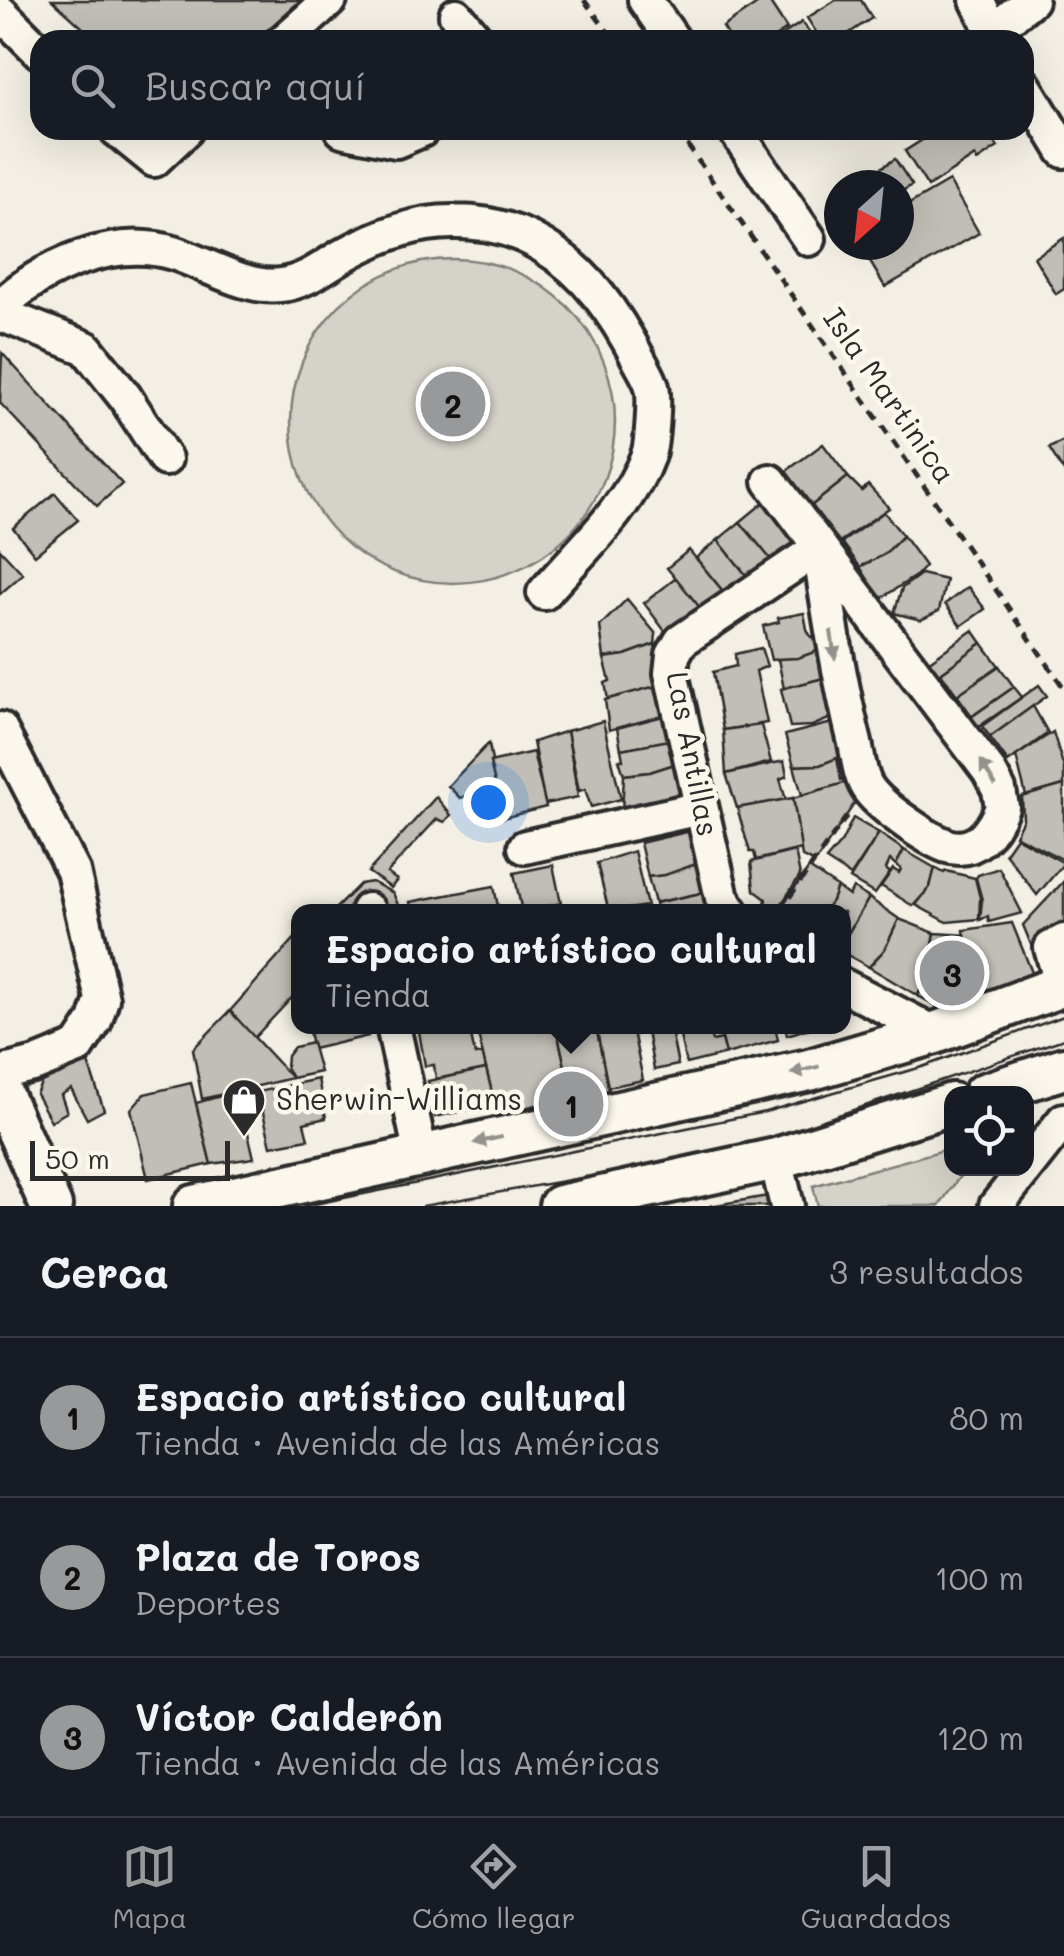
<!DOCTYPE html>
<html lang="es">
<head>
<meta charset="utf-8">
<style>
	body { margin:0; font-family:Mali,sans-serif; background:#20242c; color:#f1f3f6 }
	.controls { position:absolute; right:30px; bottom:30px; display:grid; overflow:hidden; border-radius:20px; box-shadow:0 10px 40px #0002 }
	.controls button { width:90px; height:90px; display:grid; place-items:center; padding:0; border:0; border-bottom:2px solid #363941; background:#171b24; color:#f1f3f6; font:50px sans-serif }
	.compass { position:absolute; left:824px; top:170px; width:90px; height:90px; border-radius:50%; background:#171b24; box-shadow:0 10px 40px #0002; rotate:207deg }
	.scale { position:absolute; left:30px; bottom:25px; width:200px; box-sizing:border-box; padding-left:10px; border:5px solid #2b2b2b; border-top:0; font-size:28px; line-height:35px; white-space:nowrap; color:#2b2b2b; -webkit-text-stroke:8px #fbf7ec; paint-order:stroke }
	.you { position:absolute; left:488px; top:802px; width:35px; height:35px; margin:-25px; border:8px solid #fff; border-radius:50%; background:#1a73e8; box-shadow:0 0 0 15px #1a73e833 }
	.badge { display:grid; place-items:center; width:65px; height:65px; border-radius:50%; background:#98999b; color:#111; font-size:32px; font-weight:700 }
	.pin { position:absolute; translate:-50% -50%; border:5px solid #fff; box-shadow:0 2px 10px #0006 }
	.popup { position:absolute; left:291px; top:904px; width:560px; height:130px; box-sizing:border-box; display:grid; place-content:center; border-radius:20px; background:#171b24; filter:drop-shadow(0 2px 8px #0005); font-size:32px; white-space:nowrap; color:#9ea1a6 }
	.popup b { font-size:38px; color:#f1f3f6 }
	.popup::after { content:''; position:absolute; left:50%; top:100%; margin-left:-20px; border:20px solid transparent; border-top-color:#171b24 }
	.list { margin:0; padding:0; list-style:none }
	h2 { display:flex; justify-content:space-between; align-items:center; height:130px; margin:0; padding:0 40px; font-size:42px }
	h2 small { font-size:32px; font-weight:400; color:#9ea1a6 }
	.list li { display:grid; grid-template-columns:65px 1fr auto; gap:30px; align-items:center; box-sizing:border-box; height:160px; padding:0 40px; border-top:2px solid #363941 }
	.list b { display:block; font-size:38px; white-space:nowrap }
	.list p { margin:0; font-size:32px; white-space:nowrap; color:#9ea1a6 }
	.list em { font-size:32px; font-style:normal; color:#9ea1a6 }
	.icon { flex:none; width:55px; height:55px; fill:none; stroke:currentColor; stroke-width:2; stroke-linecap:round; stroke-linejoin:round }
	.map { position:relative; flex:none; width:1064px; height:1206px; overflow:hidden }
	.search { position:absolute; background:#171b24; box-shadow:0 10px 40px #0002; left:30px; right:30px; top:30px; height:110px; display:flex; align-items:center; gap:25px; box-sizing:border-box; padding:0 35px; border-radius:30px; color:#9ea1a6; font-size:38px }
	.sheet { height:610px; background:#171b24 }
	nav { display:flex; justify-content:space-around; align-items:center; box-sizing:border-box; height:140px; border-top:2px solid #363941; background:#171b24; font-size:28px; color:#9ea1a6 }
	nav a { display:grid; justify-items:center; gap:5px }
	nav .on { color:#98999b }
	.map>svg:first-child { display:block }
</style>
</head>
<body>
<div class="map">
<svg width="1064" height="1206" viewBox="0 0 1064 1206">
	<rect width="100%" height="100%" fill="#f3efe4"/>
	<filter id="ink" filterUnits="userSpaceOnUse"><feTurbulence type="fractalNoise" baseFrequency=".01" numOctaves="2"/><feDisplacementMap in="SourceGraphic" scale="20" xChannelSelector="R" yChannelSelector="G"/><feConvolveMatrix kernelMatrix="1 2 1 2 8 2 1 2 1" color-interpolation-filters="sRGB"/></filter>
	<g filter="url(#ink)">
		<g fill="#d5d2c9" stroke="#807e7a" stroke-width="2.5">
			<circle cx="453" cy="421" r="162"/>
			<path d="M951,1148L952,1168L965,1169L939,1206H818L813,1186Z"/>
		</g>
		<g fill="#c0beb6" stroke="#2b2b2b" stroke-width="2.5">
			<path d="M52,0H301L256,40H96Z"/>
			<path d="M763,0H768L787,29L770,40H725L729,37L723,27Z"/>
			<path d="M836,0H861L872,18L839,40H821L807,18Z"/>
			<path d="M802,22L815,40H775Z"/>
			<path d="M938,130H987L998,147L977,161L975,156L928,187L905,151Z"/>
			<path d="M895,159L912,185L899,193V185H854Z"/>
			<path d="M949,181L979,233L885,287L860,245H899V210Z"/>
			<path d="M1064,238V289L1056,294L1034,257Z"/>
			<path d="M2,353L122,484L97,506L0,403Z"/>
			<path d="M1064,441V472L1049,448Z"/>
			<path d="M823,444L848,477L811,506L785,472Z"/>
			<path d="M848,477L862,491L868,485L889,508L838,543L811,506Z"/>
			<path d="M55,493L78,520L35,555L13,528Z"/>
			<path d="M769,498L804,544L777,567L740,522Z"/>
			<path d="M884,512L903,536L885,554L860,567L842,542Z"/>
			<path d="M740,522L777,567L754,585L718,540Z"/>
			<path d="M903,536L925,566L917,575L880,599L860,567L885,554Z"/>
			<path d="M718,540L754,585L731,601L696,558Z"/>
			<path d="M0,549L23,574L0,594Z"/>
			<path d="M689,550L731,601L709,619L667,568Z"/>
			<path d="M921,574L946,580L939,611L921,620L894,613L902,588Z"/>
			<path d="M676,578L709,619L670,638L644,603Z"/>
			<path d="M968,587L985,609L961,626L945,604Z"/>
			<path d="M627,599L656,634L655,644L625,655L604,658L600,626Z"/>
			<path d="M804,613L807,629L811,637L816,636L819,651L798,658L771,660L763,626L779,622L778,618Z"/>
			<path d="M973,630L982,643L938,675L928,662Z"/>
			<path d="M982,643L999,666L957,695L941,673Z"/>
			<path d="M655,644L661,685L608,700L605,683L610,681L604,658L625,655Z"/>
			<path d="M761,648L767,666L756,671L767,723L723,730L713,672L736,666L735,654Z"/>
			<path d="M817,651L823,678L784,689L778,659L798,658Z"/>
			<path d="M999,666L1014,687L972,716L957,695Z"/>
			<path d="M828,677L836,716L812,726L790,727L781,689Z"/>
			<path d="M663,684L671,714L609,730L605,700Z"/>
			<path d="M1039,685L1047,696L990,737L982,726Z"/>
			<path d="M1014,687L1022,697L974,730L967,720Z"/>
			<path d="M1033,706L1048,733L1008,762L990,737Z"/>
			<path d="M671,714L679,739L621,749L617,728Z"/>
			<path d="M603,721L621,799L591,807L585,789L579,791L567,731Z"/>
			<path d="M836,722L844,756L820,765L794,766L785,735Z"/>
			<path d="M761,725L771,762L726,774L723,730Z"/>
			<path d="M567,731L578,797L545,804L533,742Z"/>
			<path d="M1053,732L1064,768V785L1026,796L1016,756Z"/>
			<path d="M675,739L681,762L650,772L624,775L619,760H623L621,749Z"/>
			<path d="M489,743L496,786L460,798L448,786Z"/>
			<path d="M533,752L546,807L503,818L490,762Z"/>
			<path d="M837,758L841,780L848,777L850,782L802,795L794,766L820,765Z"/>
			<path d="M784,761L787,776L780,779L786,800L737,808L726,774Z"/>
			<path d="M681,762L686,791L622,812L624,775L650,772Z"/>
			<path d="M861,778L854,804L815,863L802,857L793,798Z"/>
			<path d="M1064,785V860L1015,835L1023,819L1022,797Z"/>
			<path d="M436,797L451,815L445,822L437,819L387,873L397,880L391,888L368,872Z"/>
			<path d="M793,798L801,849L756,860L754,852H750L737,808Z"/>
			<path d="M853,818L879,833L851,876L826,860L842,841Z"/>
			<path d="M691,831L699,863L668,875L648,877L640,843Z"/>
			<path d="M879,833L904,850L896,865L890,860L886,869L890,873L875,894L850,879Z"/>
			<path d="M1016,837L1064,863L1037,895L1005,853Z"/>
			<path d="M904,850L935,868L930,887L913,906L881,886L893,869L899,873L901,869L896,865Z"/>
			<path d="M634,851L647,906L609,912L597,863Z"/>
			<path d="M795,851L800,876L777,911L765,905L766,899L754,890L751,862Z"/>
			<path d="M699,863L706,892L655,903L648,877L665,875Z"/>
			<path d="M553,865L561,903L544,907L545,912H522L514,873Z"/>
			<path d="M809,868L837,887L832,901L823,912H787L782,906Z"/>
			<path d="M935,868L944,873L946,871L975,878L980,898L979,919L947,922L916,905L930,887Z"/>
			<path d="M999,868L1022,913L989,922L988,916L980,920L982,900L976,878L978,875Z"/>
			<path d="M1064,881V972L1045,979L1023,925Z"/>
			<path d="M372,882L393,893L401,912H332L360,884Z"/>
			<path d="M494,886L499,912H412L410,902Z"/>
			<path d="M837,887L849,896L853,888L869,898L844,940V912H823L832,901Z"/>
			<path d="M706,892L709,912H656L655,903Z"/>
			<path d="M869,898L899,919L885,949L869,967L844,953V940Z"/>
			<path d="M899,919L935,933L929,967L918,996L869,967L885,949Z"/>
			<path d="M1012,923L1033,975L1025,978L1026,982L972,996L964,930Z"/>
			<path d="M935,933L965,935L972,996L941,1008L918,996L929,967Z"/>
			<path d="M298,935V991L254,1038L230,1011Z"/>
			<path d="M230,1011L292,1078L202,1099L193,1049Z"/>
			<path d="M365,1026L368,1036L313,1049L308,1027Z"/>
			<path d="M418,1026H469L475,1055L483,1054L486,1069L436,1079L434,1065L425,1066Z"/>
			<path d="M476,1026H556L572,1097L497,1114Z"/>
			<path d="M556,1026H596L609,1090L572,1097Z"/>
			<path d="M596,1026H632L643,1080L608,1087Z"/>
			<path d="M646,1026H670L678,1065L654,1070Z"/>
			<path d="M678,1026H716L708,1028L712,1041L722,1039L726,1054L686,1064Z"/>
			<path d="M719,1026H775L778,1040L726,1054Z"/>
			<path d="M785,1026H817L787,1035Z"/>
			<path d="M312,1043L320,1072L292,1078L286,1067L287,1056L294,1047Z"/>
			<path d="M87,1060L104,1110L87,1119L71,1089L61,1095L67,1112L51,1121L36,1094L44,1077Z"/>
			<path d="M486,1069L495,1104L435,1117L428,1081Z"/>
			<path d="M318,1079L326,1118L304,1123L308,1139L271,1146L258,1092Z"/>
			<path d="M191,1083L211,1164L148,1179L131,1109L144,1094Z"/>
			<path d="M238,1091L254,1158L211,1164L196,1103Z"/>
			<path d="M768,1196L770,1206H710Z"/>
		</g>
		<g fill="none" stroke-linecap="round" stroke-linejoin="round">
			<g stroke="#2b2b2b" stroke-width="40">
				<g id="minor">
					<path d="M645,0L673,40"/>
					<path d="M977,0L997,40"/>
					<path d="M0,12L40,52"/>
					<path d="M456,15L477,40"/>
					<path d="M992,32L1031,0"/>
					<path d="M285,40L330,0"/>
					<path d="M1024,85L1064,151"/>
					<path d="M117,130L154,160L186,130"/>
					<path d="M342,130L396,141L422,130"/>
					<path d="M735,130L809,239"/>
					<path d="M0,307C42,266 115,235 173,253C205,263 247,290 281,285C305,282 322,268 342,256C377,236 415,221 456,222C486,222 517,230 543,246C587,272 616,315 639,360C643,368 650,378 652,387C655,398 652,443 648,455C629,508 580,551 544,593"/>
					<path d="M0,314L86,348L125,397L165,459"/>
					<path d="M770,481L989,771L999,790L1002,807C993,831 975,855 947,846C926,838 879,806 867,787C860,776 858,757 855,743C839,679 829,614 819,548"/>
					<path d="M0,729L73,871L102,999L95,1021L78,1047L36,1064L0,1073"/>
					<path d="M525,847L701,808"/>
					<path d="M368,910V912"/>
					<path d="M732,912L722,898L671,673L673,655L681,641L819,548"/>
					<path d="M844,986L935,1033"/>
					<path d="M1062,986L1051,948L1064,941"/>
					<path d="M393,1026L421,1155"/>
					<path d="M776,1159L787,1206"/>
					<path d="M996,1206L1064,1120"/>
				</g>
			</g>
			<g stroke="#2b2b2b" stroke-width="48">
				<g id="major">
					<path d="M0,1091L51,1206"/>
					<path d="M984,1094L1064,1068"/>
					<path d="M194,1206L809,1070L935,1033L1064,985"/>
					<path d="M560,1206L776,1159L952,1104"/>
				</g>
			</g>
			<g stroke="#2b2b2b" stroke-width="5" stroke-dasharray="10 8" stroke-linecap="butt">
				<path d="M584,0L614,40"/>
				<path d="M677,130L1064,688"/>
				<path d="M779,912L849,813"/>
			</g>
			<use href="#minor" stroke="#fbf7ec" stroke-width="32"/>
			<use href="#major" stroke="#fbf7ec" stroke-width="40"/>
			<g stroke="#2b2b2b" stroke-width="2.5">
				<path d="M305,1206L765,1112L922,1067L1064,1016"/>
				<path d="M423,1206L620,1171L770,1138L1064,1039"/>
			</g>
		</g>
		<defs><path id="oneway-solid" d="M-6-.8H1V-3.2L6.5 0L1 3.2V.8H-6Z" transform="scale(2.5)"/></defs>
		<g fill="#93918c">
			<use href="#oneway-solid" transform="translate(833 645) rotate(82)"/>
			<use href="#oneway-solid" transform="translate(988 773) rotate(-121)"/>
			<use href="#oneway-solid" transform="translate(805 1070) rotate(166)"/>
			<use href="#oneway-solid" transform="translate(488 1140) rotate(168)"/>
		</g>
	</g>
	<defs>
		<g id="shop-pin" transform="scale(2.25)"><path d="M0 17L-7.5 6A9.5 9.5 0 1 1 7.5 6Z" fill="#2b2b2b" stroke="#fbf7ec"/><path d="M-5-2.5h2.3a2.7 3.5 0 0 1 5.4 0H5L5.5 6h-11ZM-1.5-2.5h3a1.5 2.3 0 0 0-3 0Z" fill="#fff"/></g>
	</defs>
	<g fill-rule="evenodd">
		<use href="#shop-pin" x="244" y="1100"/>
	</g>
	<g text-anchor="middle" stroke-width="9" stroke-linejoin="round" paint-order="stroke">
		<g font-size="30" fill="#2b2b2b" stroke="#fbf7ec">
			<text transform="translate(889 396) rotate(55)" y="10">Isla Martinica</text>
			<text transform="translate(692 754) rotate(79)" y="10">Las Antillas</text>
		</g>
		<g font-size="30" fill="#2b2b2b" stroke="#fbf7ec" text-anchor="start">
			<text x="276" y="1110">Sherwin-Williams</text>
		</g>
	</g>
</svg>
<div class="controls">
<button><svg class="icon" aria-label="locate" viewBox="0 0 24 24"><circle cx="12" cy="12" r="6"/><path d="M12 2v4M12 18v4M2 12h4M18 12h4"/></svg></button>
</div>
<svg class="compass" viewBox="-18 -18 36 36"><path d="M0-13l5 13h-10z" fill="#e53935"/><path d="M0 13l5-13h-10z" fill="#9ea1a6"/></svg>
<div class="scale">50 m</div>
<div class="you"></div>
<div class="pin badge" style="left:571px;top:1104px">1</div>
<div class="popup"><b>Espacio artístico cultural</b>Tienda</div>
<div class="pin badge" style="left:453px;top:404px">2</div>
<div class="pin badge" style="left:952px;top:973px">3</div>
<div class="search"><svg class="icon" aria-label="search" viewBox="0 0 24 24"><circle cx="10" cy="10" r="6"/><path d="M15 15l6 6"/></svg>Buscar aquí</div>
</div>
<section class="sheet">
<h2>Cerca<small>3 resultados</small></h2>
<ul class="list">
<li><span class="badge">1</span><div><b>Espacio artístico cultural</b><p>Tienda · Avenida de las Américas</p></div><em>80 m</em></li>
<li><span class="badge">2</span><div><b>Plaza de Toros</b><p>Deportes</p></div><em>100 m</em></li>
<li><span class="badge">3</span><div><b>Víctor Calderón</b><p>Tienda · Avenida de las Américas</p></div><em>120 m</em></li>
</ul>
</section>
<nav>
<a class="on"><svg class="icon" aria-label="map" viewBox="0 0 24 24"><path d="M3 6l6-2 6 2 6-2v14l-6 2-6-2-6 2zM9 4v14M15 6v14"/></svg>Mapa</a>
<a><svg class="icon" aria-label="directions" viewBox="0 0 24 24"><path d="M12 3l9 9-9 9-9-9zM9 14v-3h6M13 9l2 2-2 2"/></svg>Cómo llegar</a>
<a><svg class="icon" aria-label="saved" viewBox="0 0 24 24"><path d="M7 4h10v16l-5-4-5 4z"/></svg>Guardados</a>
</nav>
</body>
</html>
